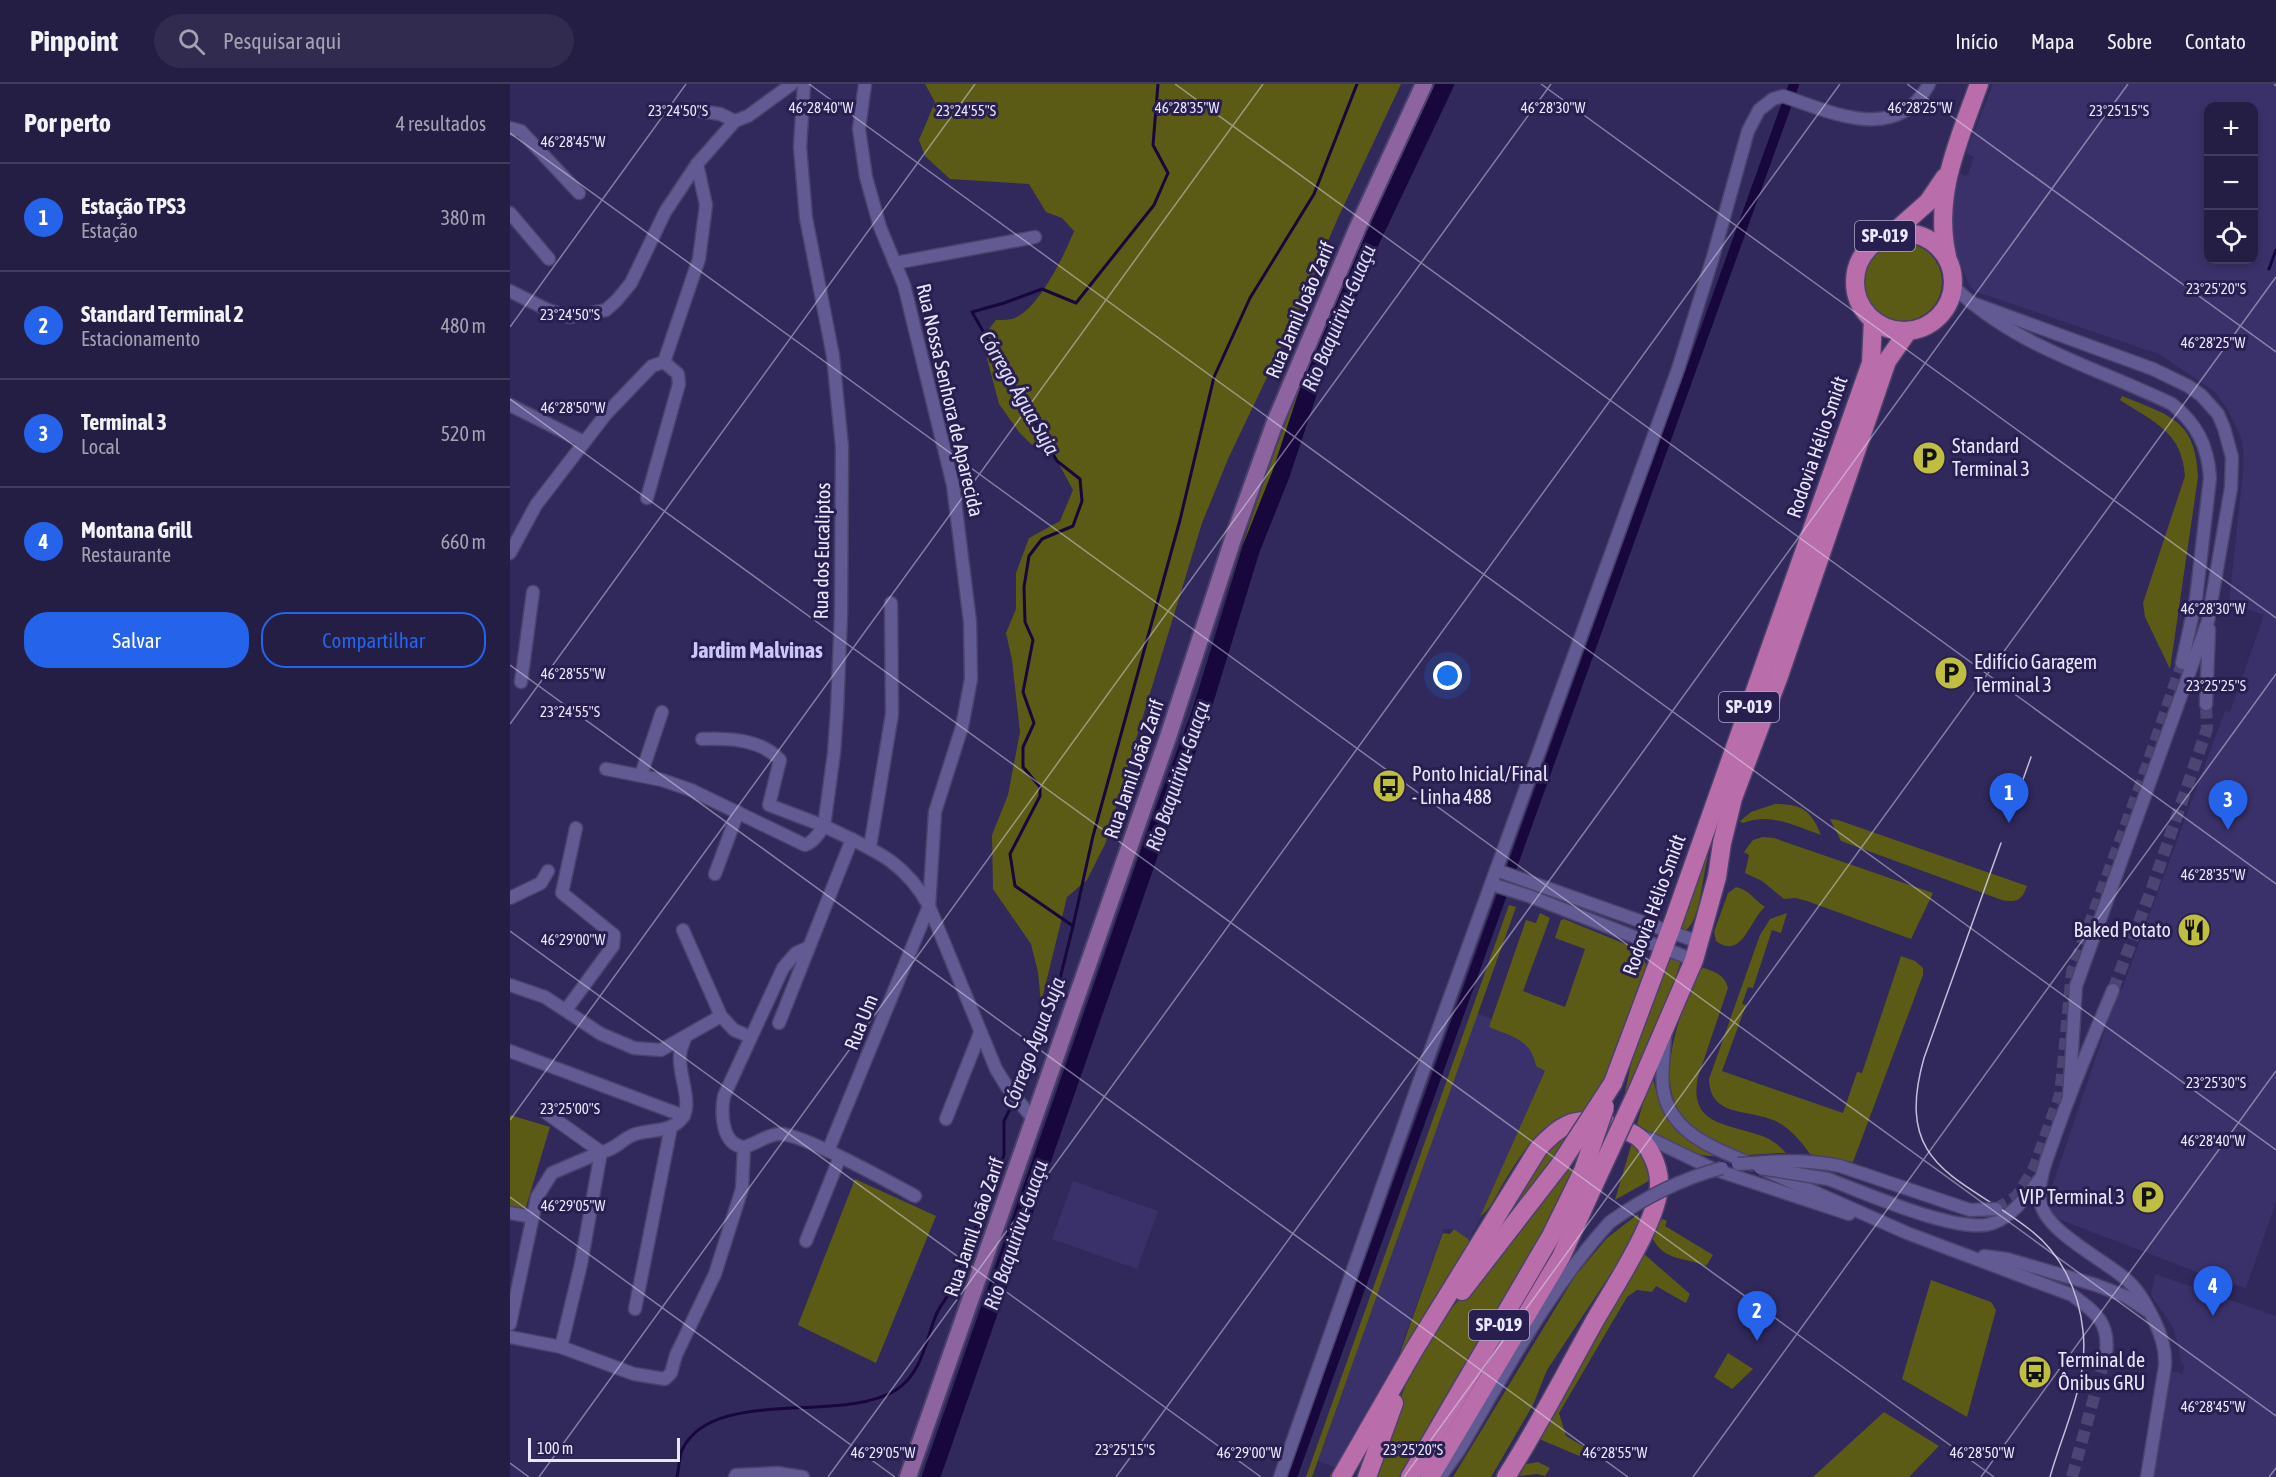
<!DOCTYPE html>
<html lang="pt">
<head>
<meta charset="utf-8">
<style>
	body { margin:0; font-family:"Asap Condensed",sans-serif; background:#312b4f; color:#f1f3f6 }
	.controls { position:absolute; right:18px; top:18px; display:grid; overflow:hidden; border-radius:12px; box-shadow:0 3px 9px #0003 }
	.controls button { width:54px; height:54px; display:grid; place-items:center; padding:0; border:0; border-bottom:2px solid #423c5d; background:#251e44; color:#f1f3f6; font:30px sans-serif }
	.scale { position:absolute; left:18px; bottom:15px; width:152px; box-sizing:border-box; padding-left:6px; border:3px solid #e8e7fb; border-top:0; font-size:16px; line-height:21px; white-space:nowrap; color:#e8e7fb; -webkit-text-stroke:4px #281e50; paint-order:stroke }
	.you { position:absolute; left:938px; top:592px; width:21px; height:21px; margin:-15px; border:4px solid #fff; border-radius:50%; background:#1a73e8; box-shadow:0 0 0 9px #1a73e833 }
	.badge { display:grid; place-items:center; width:39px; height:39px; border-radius:50%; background:#2563eb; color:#fff; font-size:20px; font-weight:700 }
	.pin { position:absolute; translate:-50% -50px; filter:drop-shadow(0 2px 3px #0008) }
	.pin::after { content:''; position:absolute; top:32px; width:21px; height:18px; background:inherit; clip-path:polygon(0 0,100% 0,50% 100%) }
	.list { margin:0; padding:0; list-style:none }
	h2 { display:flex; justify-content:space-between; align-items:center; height:78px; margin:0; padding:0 24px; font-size:26px }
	h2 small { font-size:20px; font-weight:400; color:#a3a2b2 }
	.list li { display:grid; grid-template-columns:39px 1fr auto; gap:18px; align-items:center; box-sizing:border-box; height:108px; padding:0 24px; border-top:2px solid #423c5d }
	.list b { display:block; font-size:22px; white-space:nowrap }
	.list p { margin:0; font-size:20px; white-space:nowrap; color:#a3a2b2 }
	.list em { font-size:20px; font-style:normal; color:#a3a2b2 }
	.actions { display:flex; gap:12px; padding:18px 24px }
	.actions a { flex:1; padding:14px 0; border:2px solid #2563eb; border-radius:24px; text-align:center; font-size:21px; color:#2563eb }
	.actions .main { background:#2563eb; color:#fff }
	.icon { flex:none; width:33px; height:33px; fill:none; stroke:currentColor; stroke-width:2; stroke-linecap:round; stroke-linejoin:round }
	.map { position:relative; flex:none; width:1766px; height:1393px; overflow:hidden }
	header { display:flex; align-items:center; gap:36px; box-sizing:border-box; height:84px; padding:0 30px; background:#251e44; border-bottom:2px solid #423c5d }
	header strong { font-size:28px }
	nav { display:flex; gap:33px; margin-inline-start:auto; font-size:21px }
	.search { width:420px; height:54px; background:#312b4f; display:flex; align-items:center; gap:15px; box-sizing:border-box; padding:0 21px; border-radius:33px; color:#a3a2b2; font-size:22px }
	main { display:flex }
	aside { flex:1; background:#251e44 }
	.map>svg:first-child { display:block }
</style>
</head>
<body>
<header>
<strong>Pinpoint</strong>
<div class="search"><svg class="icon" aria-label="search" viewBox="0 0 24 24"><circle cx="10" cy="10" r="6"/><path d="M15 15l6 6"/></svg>Pesquisar aqui</div>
<nav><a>Início</a><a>Mapa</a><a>Sobre</a><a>Contato</a></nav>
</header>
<main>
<aside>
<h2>Por perto<small>4 resultados</small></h2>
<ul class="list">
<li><span class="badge">1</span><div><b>Estação TPS3</b><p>Estação</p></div><em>380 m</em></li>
<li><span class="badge">2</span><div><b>Standard Terminal 2</b><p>Estacionamento</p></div><em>480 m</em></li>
<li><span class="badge">3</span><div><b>Terminal 3</b><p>Local</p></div><em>520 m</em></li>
<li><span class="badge">4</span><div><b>Montana Grill</b><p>Restaurante</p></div><em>660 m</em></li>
</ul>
<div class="actions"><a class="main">Salvar</a><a>Compartilhar</a></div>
</aside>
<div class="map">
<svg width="1766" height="1393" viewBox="0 0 1766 1393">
	<rect width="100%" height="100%" fill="#31285b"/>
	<g fill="#3b316a" fill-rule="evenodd">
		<path d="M1483,0H1766V1118L1736,1204L1695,1191L1548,1135L1541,1125L1538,1114L1603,923L1612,905L1715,627L1720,628L1754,531L1719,518L1734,380L1732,357L1726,342L1716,323L1705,308L1651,271L1464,207L1458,199L1440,152L1441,119L1450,90L1457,92L1464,73L1456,69ZM1698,22H1744V176H1698Z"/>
		<path d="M967,929L984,936L982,944L1020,960L1036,985L971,1133L958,1158L944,1145H934L887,1274L825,1383L808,1377Z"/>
		<path d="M563,1097L648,1127L627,1185L542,1155Z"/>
		<path d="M1645,1190L1766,1232V1393H1644L1662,1287L1673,1290L1674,1281L1671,1280L1669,1264L1663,1243L1641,1211Z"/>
	</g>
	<g fill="#5c5b16">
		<path d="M415,0H891L827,136L789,226L718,375L692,439L619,678L596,758L577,796L557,813L531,919L528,888L521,860L483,805L482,751L498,711L510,648L502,576L496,549L506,525V489L519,454L550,437L563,406L543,369L521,360L509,348L489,320L475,267L476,249L486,236C492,236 500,236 505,234C529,224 555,170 564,147L552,134L536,128L519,100L440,95L415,72L409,56L425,18Z"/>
		<path d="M925,0H931L860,147L802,287L761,399L754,412L737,459L736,474L730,481L725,498L714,549L700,590L699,592L695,591C701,565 710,539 717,513C768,335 846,167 925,0Z"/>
		<circle cx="1393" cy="198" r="39"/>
		<path d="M1612,312C1659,331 1686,336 1688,393L1660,585L1635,533L1633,519L1675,392C1672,347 1643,338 1610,316Z"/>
		<path d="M1265,720C1292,720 1301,726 1311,751C1285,742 1260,728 1233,739L1230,737L1241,728Z"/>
		<path d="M1320,735L1328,736L1517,802C1512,816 1507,819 1492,816L1331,757Z"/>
		<path d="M1253,753L1264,754L1423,809L1401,855L1297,817L1285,814L1274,815L1252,797L1235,789L1239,771L1234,768L1243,756Z"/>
		<path d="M1194,772L1198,773C1192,792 1191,836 1175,847L1170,842Z"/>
		<path d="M1226,803C1240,806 1244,816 1255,823C1240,835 1232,877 1206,857L1204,848L1218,809Z"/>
		<path d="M999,821L1006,823L802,1393H796Z"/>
		<path d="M1030,829L1040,834L1013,907L1055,923L1075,865L1045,854L1051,836L1054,835L1120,862L1131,871L1138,884L1098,997L1078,1030C1032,1032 1013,1067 991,1103C985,1114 980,1125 970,1133L1035,987L1026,982C1021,955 1002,953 979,943L1016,836L1026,839Z"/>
		<path d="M1277,829L1271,849L1262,846L1243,904L1238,903L1232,920L1236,921L1212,987L1333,1029L1347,988L1352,989L1391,872L1405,877L1413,884V891L1343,1078L1300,1070C1291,1057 1278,1042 1263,1036C1237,1025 1200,1033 1199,995L1250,851L1260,835Z"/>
		<path d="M1161,871L1171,877L1157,919L1117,1009L1115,1008L1123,971L1156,876Z"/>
		<path d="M1194,884C1205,888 1215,891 1218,904L1188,993C1178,1041 1216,1039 1249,1051C1260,1054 1269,1061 1276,1069C1260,1069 1241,1072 1225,1071C1217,1070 1205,1060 1197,1055C1134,1016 1166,949 1183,893L1189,885Z"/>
		<path d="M1142,988C1150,1038 1167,1050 1210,1072C1184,1075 1148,1054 1127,1040Z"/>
		<path d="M0,1031L40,1043L13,1133L0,1129Z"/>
		<path d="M1070,1043L958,1191L1042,1058Z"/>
		<path d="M1123,1055L1133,1063L1144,1094L1105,1116Z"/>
		<path d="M1061,1084L1062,1089L1042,1133L1021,1170L889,1393H860L903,1282L923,1247L1057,1085Z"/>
		<path d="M345,1095L426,1132L366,1279L288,1241Z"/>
		<path d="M1128,1130L1131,1144L1037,1286L1023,1321L984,1388L981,1393H943L1065,1192L1097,1154Z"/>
		<path d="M1153,1135L1157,1137L1155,1142L1203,1171L1196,1182C1172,1172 1153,1178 1141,1151L1149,1137Z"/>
		<path d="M944,1145L958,1155L961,1162L823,1393H819L886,1280L933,1149L940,1150Z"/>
		<path d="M1130,1169L1134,1170L1180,1210L1176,1219L1146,1202L1142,1208L1127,1206L1117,1213L1049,1329L1056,1352L1091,1373L1079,1376L1029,1355Z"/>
		<path d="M1421,1196L1481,1218L1486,1226L1457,1333L1392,1295Z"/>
		<path d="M1218,1269L1243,1285L1222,1305L1204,1293Z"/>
		<path d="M1374,1328L1429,1362L1399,1393H1303Z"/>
		<path d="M1028,1378L1040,1384L1035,1392L1027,1390L1001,1393L1011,1381Z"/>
	</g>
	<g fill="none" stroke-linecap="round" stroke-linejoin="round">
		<g stroke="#17073c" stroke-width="3">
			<path d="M1759,185L1766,166"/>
			<path d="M563,842L583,752L670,436L704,293L740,214L804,110L847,0"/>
			<path d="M508,1009L518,976L534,936L545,915L563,842L505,802L500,770L530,712V703L513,683V663L524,639L513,608L523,556L515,538L514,503L519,472L532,455L563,442L572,417L570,395L547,377L462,228L494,219L532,205L566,219L644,121L658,89L643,61L648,0"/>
			<path d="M167,1393C169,1385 169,1373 172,1366C202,1302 333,1340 386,1306C412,1289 415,1259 426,1231C429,1223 436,1215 440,1208L494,1071V1037L504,1017"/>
		</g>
		<path stroke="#17073c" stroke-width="10" d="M782,1393L1284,0"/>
		<path stroke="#17073c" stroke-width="18" d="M421,1393L653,730L691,628L741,465L771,390L804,290L861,156L935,0"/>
		<g stroke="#4c4573" stroke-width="12" stroke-dasharray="12 6" stroke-linecap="butt">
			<path d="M1603,906L1642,804L1697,645L1696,620"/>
			<path d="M1486,1125L1506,1113L1517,1096L1524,1084L1550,1011L1562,888L1629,705L1672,579"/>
			<path d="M1562,1393L1596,1270"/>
		</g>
		<g stroke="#4b426c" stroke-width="15">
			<g id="street">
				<path d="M294,0L290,63L296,134L323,272L332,363L331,530L327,627L324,669L314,742C359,764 394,775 419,822L486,985L497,1003L524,1036"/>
				<path d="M177,25L210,30L225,37"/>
				<path d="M0,44L11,47L69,109"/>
				<path d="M0,129L39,175"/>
				<path d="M385,179L525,153"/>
				<path d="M1443,202C1505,263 1586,283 1662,320C1687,340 1698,362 1700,394L1686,515L1672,579"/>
				<path d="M0,207L38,226L60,233L96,226L107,216L121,199L155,128L187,80L225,37L238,32L282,0"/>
				<path d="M1462,219L1643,285L1678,302L1691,311L1708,330L1714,344L1722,373L1721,404L1698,537L1566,902L1559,1013"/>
				<path d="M154,278L189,175L196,121L187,80"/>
				<path d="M0,321L74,358"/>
				<path d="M0,469L26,421L96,330L142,282L154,278L168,290L169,300L137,414"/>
				<path d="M11,598L23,508"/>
				<path d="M1696,620L1699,545"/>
				<path d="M96,685L152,696L181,706L295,761C304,758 309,749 314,742L259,721L270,676C251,655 218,654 192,655"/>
				<path d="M131,691L152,628"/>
				<path d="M360,763L382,630L381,519"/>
				<path d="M986,786L1189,858"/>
				<path d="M205,790L228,728"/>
				<path d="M981,800L1019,812L1184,876"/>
				<path d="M0,814L31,799L38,787"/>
				<path d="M173,846L211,932L224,946L241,953"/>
				<path d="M299,863L286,869L273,884L214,1012C211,1028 211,1061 234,1063C246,1060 256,1051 269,1050C290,1048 381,1099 405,1112"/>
				<path d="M0,901L35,913L91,950L124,964L151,966L211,932"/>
				<path d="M1603,906C1583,953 1563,1001 1546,1049C1539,1071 1528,1092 1530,1115C1532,1147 1596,1176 1618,1197C1630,1208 1638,1224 1645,1238C1652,1253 1656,1266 1655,1282L1637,1393"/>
				<path d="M56,926L103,862L104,851L52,809L66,744"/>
				<path d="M269,939L342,755"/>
				<path d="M1155,952C1154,969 1151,987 1153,1004C1159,1049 1204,1064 1241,1080"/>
				<path d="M0,967L174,1032"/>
				<path d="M35,1028L91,1068C105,1066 111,1056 123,1051C135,1046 148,1048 160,1043C191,1030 168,997 170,972C170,966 173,960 175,954"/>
				<path d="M436,1035L470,949"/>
				<path d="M1128,1052L1143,1056L1203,1085L1339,1130"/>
				<path d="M318,1067L419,822L425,728L452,643L461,595L460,538L443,401L394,201L370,143L356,93L349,45L355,0"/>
				<path d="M1257,1087L1397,1149L1562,1211C1585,1228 1600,1238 1596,1270"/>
				<path d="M1318,1095C1353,1108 1451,1152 1483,1139C1503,1132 1517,1111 1530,1095"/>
				<path d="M0,1129L23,1133"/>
				<path d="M296,1157L330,1073"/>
				<path d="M1474,1172L1497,1175L1586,1201L1615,1212L1638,1227"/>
				<path d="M125,1225L161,1043"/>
				<path d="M0,1240L27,1113L42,1089L91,1068L71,1180L51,1263"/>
				<path d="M0,1253L51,1263L124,1290L155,1295L161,1289L166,1271L205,1190L232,1105L234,1063"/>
				<path d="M225,1393L226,1391L267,1389L293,1393"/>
				<path d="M770,1393L908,1001L1168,285L1203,173L1238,47L1249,26L1263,15L1273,12C1323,29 1387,60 1419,0"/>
				<path d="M930,1393L948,1368C995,1289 1038,1206 1100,1138"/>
			</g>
		</g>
		<g stroke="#4b426c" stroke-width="20">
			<path id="secondary" d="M398,1393L658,653L724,452L765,338L847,145L914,0"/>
		</g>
		<g stroke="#4b426c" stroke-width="21">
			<g id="primary">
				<circle cx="1394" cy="198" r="49"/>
				<path d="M1383,149L1418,118L1435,93"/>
				<path d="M1437,172C1423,111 1449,56 1469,0"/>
				<path d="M1103,999L1160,847L1361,279L1363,236"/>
				<path d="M1127,1008L1184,876L1207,793L1212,759L1223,714L1269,592L1377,277L1398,247"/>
				<path d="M952,1207L1051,1079"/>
				<path d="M831,1393L904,1266L1028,1065C1048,1043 1064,1031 1095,1040C1104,1043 1117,1046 1125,1051C1139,1059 1149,1083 1149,1098C1151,1133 1102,1206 1084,1238C1055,1290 1028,1343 996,1393"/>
				<path d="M857,1393L884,1319"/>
				<path d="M900,1393L1041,1152L1073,1087"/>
				<path d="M920,1393L1051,1173L1088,1092"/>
			</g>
		</g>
		<use href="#street" stroke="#615a93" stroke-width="12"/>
		<use href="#secondary" stroke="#8d649f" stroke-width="16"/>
		<use href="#primary" stroke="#b96dab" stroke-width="18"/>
		<g stroke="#c1bed9" stroke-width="1.5">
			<path d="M1505,718L1521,673"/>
			<path d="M1491,759L1414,974C1383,1083 1449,1091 1519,1145C1551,1169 1569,1207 1573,1247C1579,1297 1553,1346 1540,1393"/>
		</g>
		<g stroke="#4b426c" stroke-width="15" stroke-linecap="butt">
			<g id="street-bridge">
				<path d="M1228,1080C1263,1077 1295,1075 1330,1082L1460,1126L1486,1125"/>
				<path d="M1250,1084L1318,1095"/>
				<path d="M1100,1138C1135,1113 1170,1095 1212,1084"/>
			</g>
		</g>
		<g stroke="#4b426c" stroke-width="21" stroke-linecap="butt">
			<g id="primary-bridge">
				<path d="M1051,1079L1103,999"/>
				<path d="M1073,1087L1095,1023"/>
				<path d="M1088,1092L1127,1008"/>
			</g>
		</g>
		<use href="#street-bridge" stroke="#615a93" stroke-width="12"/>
		<use href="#primary-bridge" stroke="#b96dab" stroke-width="18"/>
	</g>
	<path fill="none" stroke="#e8e7fb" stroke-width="1.5" stroke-opacity="0.45" d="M299,0L1766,1066M665,0L1766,800M1031,0L1766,534M1397,0L1766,268M1764,0L1766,2M0,49L1766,1332M0,243L176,0M0,315L1484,1393M0,581L1118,1393M0,640L465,0M0,847L751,1393M0,1036L753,0M0,1113L385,1393M0,1379L19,1393M29,1393L1041,0M318,1393L1330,0M606,1393L1618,0M894,1393L1766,193M1183,1393L1766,590M1471,1393L1766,987M1759,1393L1766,1384"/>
	<defs>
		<g id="parking-disc" transform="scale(1.725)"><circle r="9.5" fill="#c0be40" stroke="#281e50"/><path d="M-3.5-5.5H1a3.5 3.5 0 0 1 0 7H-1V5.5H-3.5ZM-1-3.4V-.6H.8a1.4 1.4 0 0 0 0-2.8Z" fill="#111"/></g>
		<g id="bus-disc" transform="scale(1.725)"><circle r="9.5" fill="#c0be40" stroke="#281e50"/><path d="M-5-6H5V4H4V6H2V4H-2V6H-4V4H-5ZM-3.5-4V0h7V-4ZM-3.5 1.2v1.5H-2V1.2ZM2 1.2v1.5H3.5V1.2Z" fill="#111"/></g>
		<g id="restaurant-disc" transform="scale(1.725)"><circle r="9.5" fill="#c0be40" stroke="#281e50"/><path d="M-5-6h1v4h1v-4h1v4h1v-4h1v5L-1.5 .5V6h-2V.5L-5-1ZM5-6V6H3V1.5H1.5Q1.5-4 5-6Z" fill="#111"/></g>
	</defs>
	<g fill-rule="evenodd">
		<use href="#parking-disc" x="1419" y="374"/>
		<use href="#parking-disc" x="1441" y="589"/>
		<use href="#bus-disc" x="879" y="702"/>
		<use href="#restaurant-disc" x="1684" y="846"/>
		<use href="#parking-disc" x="1638" y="1113"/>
		<use href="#bus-disc" x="1525" y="1288"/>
	</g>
	<g text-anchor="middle" stroke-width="6" stroke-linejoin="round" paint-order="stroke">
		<g fill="#281e50" stroke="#aeabc8" stroke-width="1.5">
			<rect x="1345" y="137" width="60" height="30" rx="4.5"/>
			<rect x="1209" y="608" width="60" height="30" rx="4.5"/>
			<rect x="959" y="1226" width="60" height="30" rx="4.5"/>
		</g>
		<g font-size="18" font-weight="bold" fill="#e8e7fb">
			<text x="1375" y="158">SP-019</text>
			<text x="1239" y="629">SP-019</text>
			<text x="989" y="1247">SP-019</text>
		</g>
		<g font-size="20" fill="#e8e7fb" stroke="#281e50">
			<text transform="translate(790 226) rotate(-67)" y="7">Rua Jamil João Zarif</text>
			<text transform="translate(440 316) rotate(77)" y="7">Rua Nossa Senhora de Aparecida</text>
			<text transform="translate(1307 363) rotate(-71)" y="7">Rodovia Hélio Smidt</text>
			<text transform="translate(312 467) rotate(-89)" y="7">Rua dos Eucaliptos</text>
			<text transform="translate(624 685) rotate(-71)" y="7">Rua Jamil João Zarif</text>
			<text transform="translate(1144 821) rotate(-70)" y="7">Rodovia Hélio Smidt</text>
			<text transform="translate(351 938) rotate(-68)" y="7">Rua Um</text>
			<text transform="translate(464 1143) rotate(-71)" y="7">Rua Jamil João Zarif</text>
		</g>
		<g font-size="20" fill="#e8e7fb" stroke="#281e50" text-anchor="start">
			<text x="1442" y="369">Standard<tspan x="1442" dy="23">Terminal 3</tspan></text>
			<text x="1464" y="585">Edifício Garagem<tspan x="1464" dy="23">Terminal 3</tspan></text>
			<text x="902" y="697">Ponto Inicial/Final<tspan x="902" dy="23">- Linha 488</tspan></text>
			<text x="1661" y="853" text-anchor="end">Baked Potato</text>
			<text x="1615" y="1120" text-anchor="end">VIP Terminal 3</text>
			<text x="1548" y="1283">Terminal de<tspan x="1548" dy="23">Ônibus GRU</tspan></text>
		</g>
		<g font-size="21" font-style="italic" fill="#dbdaf5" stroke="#281e50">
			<text transform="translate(829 234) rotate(-67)" y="7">Rio Baquirivu-Guaçu</text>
			<text transform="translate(509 309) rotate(60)" y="7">Córrego Água Suja</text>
			<text transform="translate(668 692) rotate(-71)" y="7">Rio Baquirivu-Guaçu</text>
			<text transform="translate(524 959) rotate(-69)" y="7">Córrego Água Suja</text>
			<text transform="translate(506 1151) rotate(-71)" y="7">Rio Baquirivu-Guaçu</text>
		</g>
		<g font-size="22" font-weight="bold" fill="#cac6f9" stroke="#281e50">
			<text x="247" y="574">Jardim Malvinas</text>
		</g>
	</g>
	<g font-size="15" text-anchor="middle" fill="#e8e7fb" stroke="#281e50" stroke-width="6" stroke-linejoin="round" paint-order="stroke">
		<text x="311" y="29">46°28'40"W</text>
		<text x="677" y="29">46°28'35"W</text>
		<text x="1043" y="29">46°28'30"W</text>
		<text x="1410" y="29">46°28'25"W</text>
		<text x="168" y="32">23°24'50"S</text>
		<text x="456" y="32">23°24'55"S</text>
		<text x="1609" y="32">23°25'15"S</text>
		<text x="63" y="63">46°28'45"W</text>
		<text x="1706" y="210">23°25'20"S</text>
		<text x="60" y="236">23°24'50"S</text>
		<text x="1703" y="264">46°28'25"W</text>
		<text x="63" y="329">46°28'50"W</text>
		<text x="1703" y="530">46°28'30"W</text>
		<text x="63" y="595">46°28'55"W</text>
		<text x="1706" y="607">23°25'25"S</text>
		<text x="60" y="633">23°24'55"S</text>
		<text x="1703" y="796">46°28'35"W</text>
		<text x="63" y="861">46°29'00"W</text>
		<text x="1706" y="1004">23°25'30"S</text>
		<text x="60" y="1030">23°25'00"S</text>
		<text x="1703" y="1062">46°28'40"W</text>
		<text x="63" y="1127">46°29'05"W</text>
		<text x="1703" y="1328">46°28'45"W</text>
		<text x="615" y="1371">23°25'15"S</text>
		<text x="903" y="1371">23°25'20"S</text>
		<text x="373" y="1374">46°29'05"W</text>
		<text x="739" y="1374">46°29'00"W</text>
		<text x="1105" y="1374">46°28'55"W</text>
		<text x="1472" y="1374">46°28'50"W</text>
	</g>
</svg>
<div class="controls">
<button>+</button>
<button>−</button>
<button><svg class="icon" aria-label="locate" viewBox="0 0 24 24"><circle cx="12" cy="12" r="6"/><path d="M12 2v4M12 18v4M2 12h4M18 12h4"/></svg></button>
</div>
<div class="scale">100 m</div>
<div class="you"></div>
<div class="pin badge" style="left:1499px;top:739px">1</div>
<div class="pin badge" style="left:1247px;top:1257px">2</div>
<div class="pin badge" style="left:1718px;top:746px">3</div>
<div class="pin badge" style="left:1703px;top:1232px">4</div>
</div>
</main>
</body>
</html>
